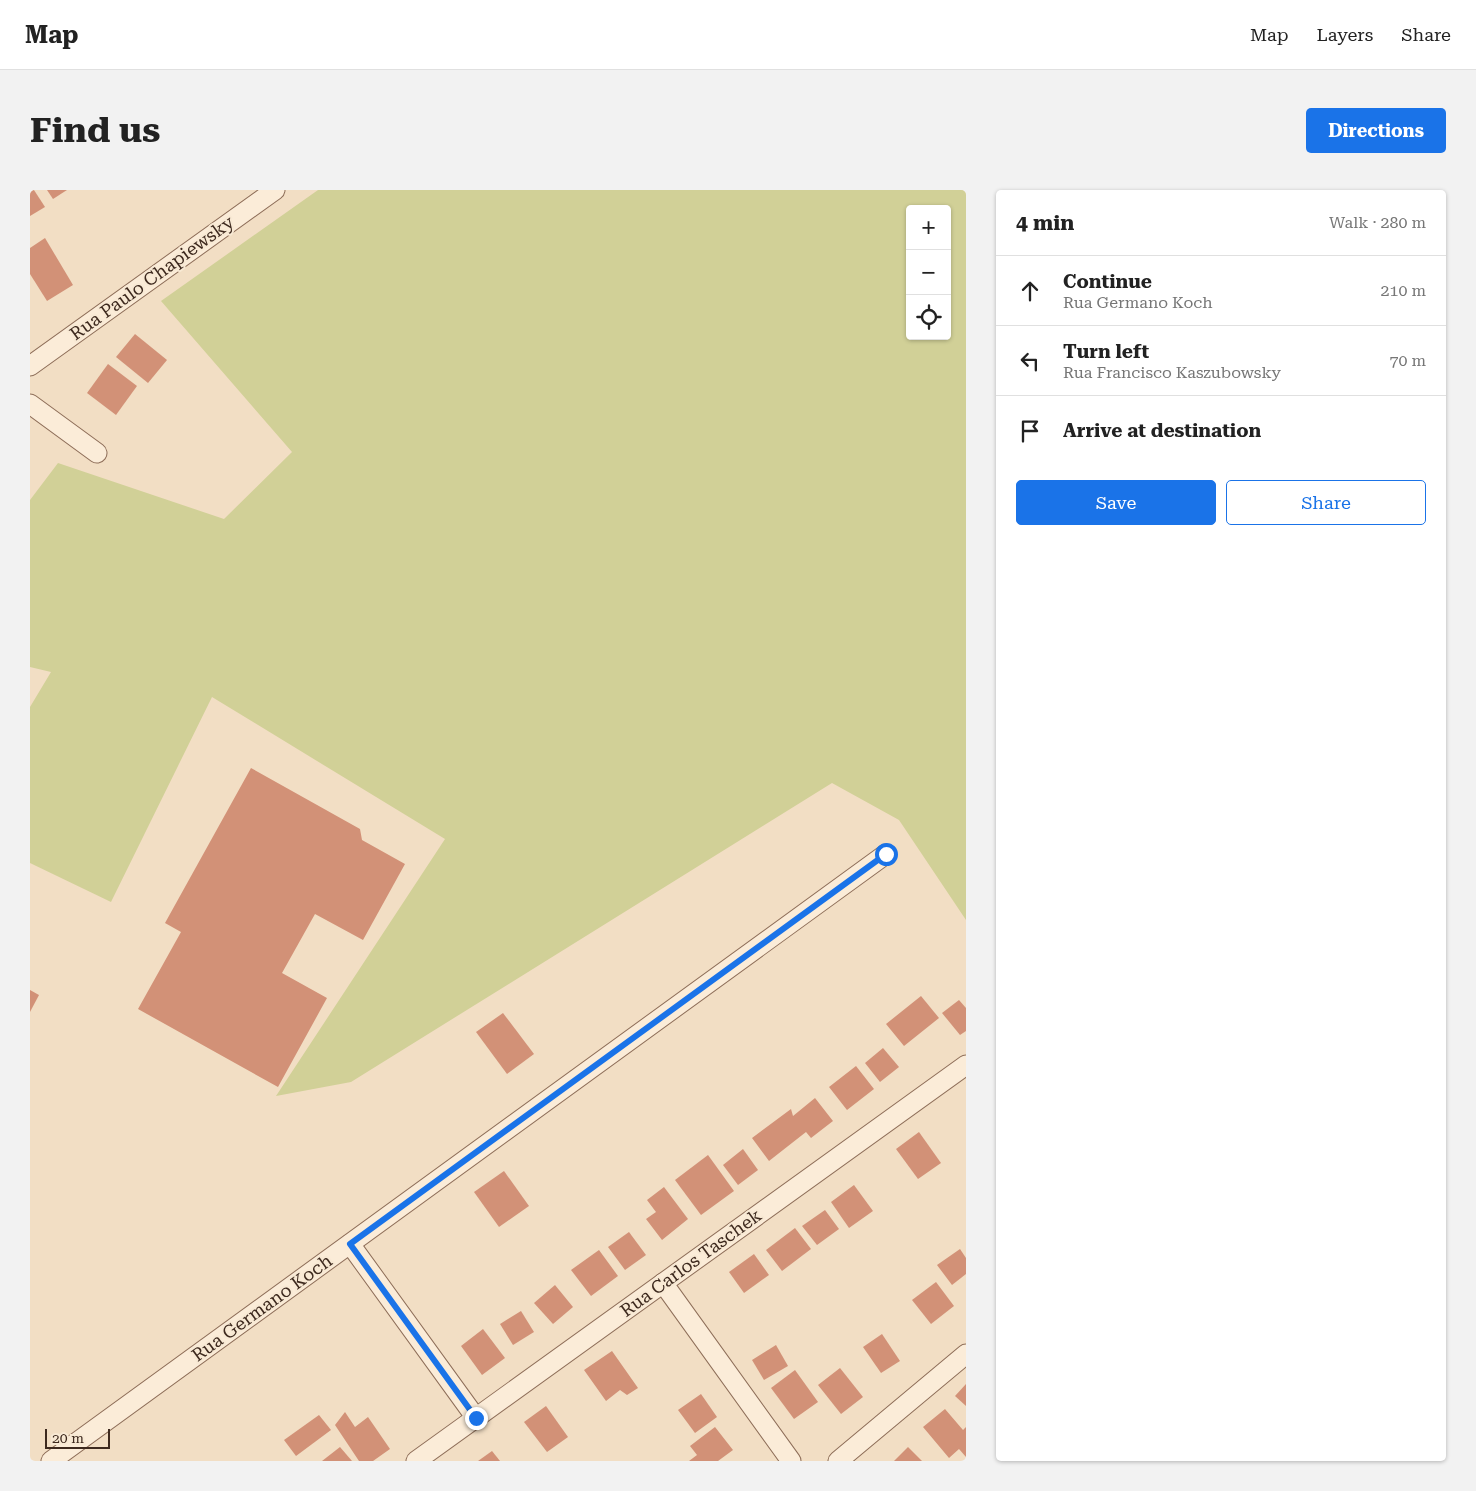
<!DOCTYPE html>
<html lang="en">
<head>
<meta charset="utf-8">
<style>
	body { margin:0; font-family:"Roboto Serif",serif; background:#f2f2f2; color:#222 }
	.controls { position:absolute; right:15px; top:15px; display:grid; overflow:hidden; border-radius:5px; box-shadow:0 1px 4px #0004 }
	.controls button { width:45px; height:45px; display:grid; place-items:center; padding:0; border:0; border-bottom:1px solid #e0e0e0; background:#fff; color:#222; font:25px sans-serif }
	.scale { position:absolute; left:15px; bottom:12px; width:65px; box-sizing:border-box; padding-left:5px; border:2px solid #3d291e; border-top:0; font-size:14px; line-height:18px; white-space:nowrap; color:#3d291e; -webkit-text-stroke:4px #f8e9d4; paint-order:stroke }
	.stop { position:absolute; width:15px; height:15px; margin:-11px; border:4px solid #1a73e8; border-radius:50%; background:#fff }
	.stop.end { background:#1a73e8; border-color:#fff; box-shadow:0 1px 5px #0008 }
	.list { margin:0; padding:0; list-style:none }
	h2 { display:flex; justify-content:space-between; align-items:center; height:65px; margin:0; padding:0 20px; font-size:21px }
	h2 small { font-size:16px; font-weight:400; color:#767676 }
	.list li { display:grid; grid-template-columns:32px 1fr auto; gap:15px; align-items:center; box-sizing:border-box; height:70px; padding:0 20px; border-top:1px solid #e0e0e0 }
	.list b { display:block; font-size:19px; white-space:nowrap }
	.list p { margin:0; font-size:16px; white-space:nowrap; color:#767676 }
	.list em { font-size:16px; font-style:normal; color:#767676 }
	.actions { display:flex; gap:10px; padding:15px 20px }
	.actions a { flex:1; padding:11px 0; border:1px solid #1a73e8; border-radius:5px; text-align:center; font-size:18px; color:#1a73e8 }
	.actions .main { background:#1a73e8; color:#fff }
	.icon { flex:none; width:28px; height:28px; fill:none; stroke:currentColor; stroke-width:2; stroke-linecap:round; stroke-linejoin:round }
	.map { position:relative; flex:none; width:936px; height:1271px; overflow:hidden; border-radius:5px }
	header { display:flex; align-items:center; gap:30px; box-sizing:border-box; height:70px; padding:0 25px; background:#fff; border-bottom:1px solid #e0e0e0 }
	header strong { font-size:24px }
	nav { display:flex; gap:28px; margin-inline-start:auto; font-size:18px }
	.intro { display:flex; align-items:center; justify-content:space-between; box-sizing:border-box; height:120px; padding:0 30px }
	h1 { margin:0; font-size:35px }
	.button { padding:12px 22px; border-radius:5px; background:#1a73e8; color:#fff; font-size:18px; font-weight:700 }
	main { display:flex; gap:30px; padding:0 30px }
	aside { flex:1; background:#fff; border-radius:5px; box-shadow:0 1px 4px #0004 }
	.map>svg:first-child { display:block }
</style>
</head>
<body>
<header>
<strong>Map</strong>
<nav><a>Map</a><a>Layers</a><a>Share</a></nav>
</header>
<div class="intro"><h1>Find us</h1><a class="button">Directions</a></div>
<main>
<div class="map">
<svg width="936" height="1271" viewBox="0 0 936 1271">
	<rect width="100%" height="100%" fill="#f2dec4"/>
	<path fill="#d1d097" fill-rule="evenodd" d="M288,0H936V730L869,630L802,593L321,892L246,906L415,649L182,507L81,712L0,673V517L21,482L0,477V310L28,273L194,329L262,262L131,111ZM880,19H917V146H880Z"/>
	<g fill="#d29177">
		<path d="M0,0H4L15,17L0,26Z"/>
		<path d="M17,0H37L23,9Z"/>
		<path d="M15,48L43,95L17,111L0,84V58Z"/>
		<path d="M105,144L137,170L118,193L86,167Z"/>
		<path d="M78,174L107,196L86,225L57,203Z"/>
		<path d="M221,578L330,639L332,650L375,674L333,750L285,724L252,783L297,808L248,897L108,819L151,742L135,733Z"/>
		<path d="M0,800L9,805L0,822Z"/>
		<path d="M891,806L909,828L874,856L856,834Z"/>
		<path d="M929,810L936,818V841L930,845L912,823Z"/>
		<path d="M473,823L504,864L477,884L446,842Z"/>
		<path d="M853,858L869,877L850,892L835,873Z"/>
		<path d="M826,876L844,899L817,920L799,897Z"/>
		<path d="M785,908L803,931L781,948L776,942L739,971L722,948L761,919L763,926Z"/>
		<path d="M889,942L911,973L888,989L866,959Z"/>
		<path d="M713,959L728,980L708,995L693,975Z"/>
		<path d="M678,965L704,1001L671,1025L645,990Z"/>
		<path d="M474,981L499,1016L469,1037L444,1002Z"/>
		<path d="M824,995L843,1021L819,1038L801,1012Z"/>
		<path d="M634,997L658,1029L632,1050L616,1029L626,1022L617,1010Z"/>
		<path d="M795,1020L809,1039L787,1055L772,1036Z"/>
		<path d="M765,1038L781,1059L752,1081L736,1060Z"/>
		<path d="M599,1042L616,1065L595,1080L578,1057Z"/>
		<path d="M930,1059L936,1068V1084L922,1095L907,1075Z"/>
		<path d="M569,1060L588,1086L561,1106L541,1080Z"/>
		<path d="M724,1064L739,1085L714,1103L699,1082Z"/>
		<path d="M906,1092L924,1116L901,1134L882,1110Z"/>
		<path d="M525,1095L543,1117L523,1134L504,1113Z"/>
		<path d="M491,1121L504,1142L483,1155L470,1134Z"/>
		<path d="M453,1139L475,1168L452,1185L431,1156Z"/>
		<path d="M852,1144L870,1171L851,1183L833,1157Z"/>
		<path d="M746,1155L758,1176L734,1190L722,1170Z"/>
		<path d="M582,1161L608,1198L597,1205L590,1200L576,1211L554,1180Z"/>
		<path d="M810,1178L833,1207L811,1224L788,1195Z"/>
		<path d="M765,1180L788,1212L764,1229L741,1198Z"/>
		<path d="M936,1194V1216L925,1206Z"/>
		<path d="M671,1204L687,1227L665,1243L648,1220Z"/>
		<path d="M516,1216L538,1247L517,1262L494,1232Z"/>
		<path d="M915,1219L933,1240L936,1237V1267L929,1259L919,1268L893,1237Z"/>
		<path d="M315,1222L325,1237L338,1227L360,1259L343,1271H329L305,1235Z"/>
		<path d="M289,1225L301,1240L266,1266L254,1250Z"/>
		<path d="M685,1237L703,1260L688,1271H659L667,1265L660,1256Z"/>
		<path d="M310,1257L322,1271H292Z"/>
		<path d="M878,1257L892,1271H864Z"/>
		<path d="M462,1261L470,1271H448Z"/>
	</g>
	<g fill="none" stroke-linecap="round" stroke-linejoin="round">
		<g stroke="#8e6e59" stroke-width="21">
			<g id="minor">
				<path d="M0,176L245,0"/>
				<path d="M0,214L67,263"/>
				<path d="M320,1054L446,1228"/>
				<path d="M633,1093L761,1271"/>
				<path d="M21,1271L856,664"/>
				<path d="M386,1271L936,875"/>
				<path d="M808,1271L936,1164"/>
			</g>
		</g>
		<use href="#minor" stroke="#fbecd8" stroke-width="19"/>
	</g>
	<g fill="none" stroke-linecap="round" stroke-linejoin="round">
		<path stroke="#1a73e8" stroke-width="6" d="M446,1228L320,1054L856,664"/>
	</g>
	<g text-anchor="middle" stroke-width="4" stroke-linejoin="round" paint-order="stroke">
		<g font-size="18" fill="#3d291e" stroke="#f8e9d4">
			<text transform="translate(122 88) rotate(-36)" y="6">Rua Paulo Chapiewsky</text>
			<text transform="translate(661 1073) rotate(-36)" y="6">Rua Carlos Taschek</text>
			<text transform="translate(232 1118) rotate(-36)" y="6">Rua Germano Koch</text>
		</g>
	</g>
</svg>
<div class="controls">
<button>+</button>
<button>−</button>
<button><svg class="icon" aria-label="locate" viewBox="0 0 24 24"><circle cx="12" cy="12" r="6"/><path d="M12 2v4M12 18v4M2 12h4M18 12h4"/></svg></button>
</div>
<div class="scale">20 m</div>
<div class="stop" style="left:856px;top:664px"></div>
<div class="stop end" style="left:446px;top:1228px"></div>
</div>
<aside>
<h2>4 min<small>Walk · 280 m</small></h2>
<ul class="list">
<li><svg class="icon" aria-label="ahead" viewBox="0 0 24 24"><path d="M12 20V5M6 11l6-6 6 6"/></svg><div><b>Continue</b><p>Rua Germano Koch</p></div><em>210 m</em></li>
<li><svg class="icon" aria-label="left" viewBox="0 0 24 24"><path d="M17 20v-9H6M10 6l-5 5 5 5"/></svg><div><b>Turn left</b><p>Rua Francisco Kaszubowsky</p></div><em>70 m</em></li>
<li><svg class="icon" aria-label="arrive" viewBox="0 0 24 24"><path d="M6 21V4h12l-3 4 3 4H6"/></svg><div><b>Arrive at destination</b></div></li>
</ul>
<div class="actions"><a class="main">Save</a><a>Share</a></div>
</aside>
</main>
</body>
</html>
